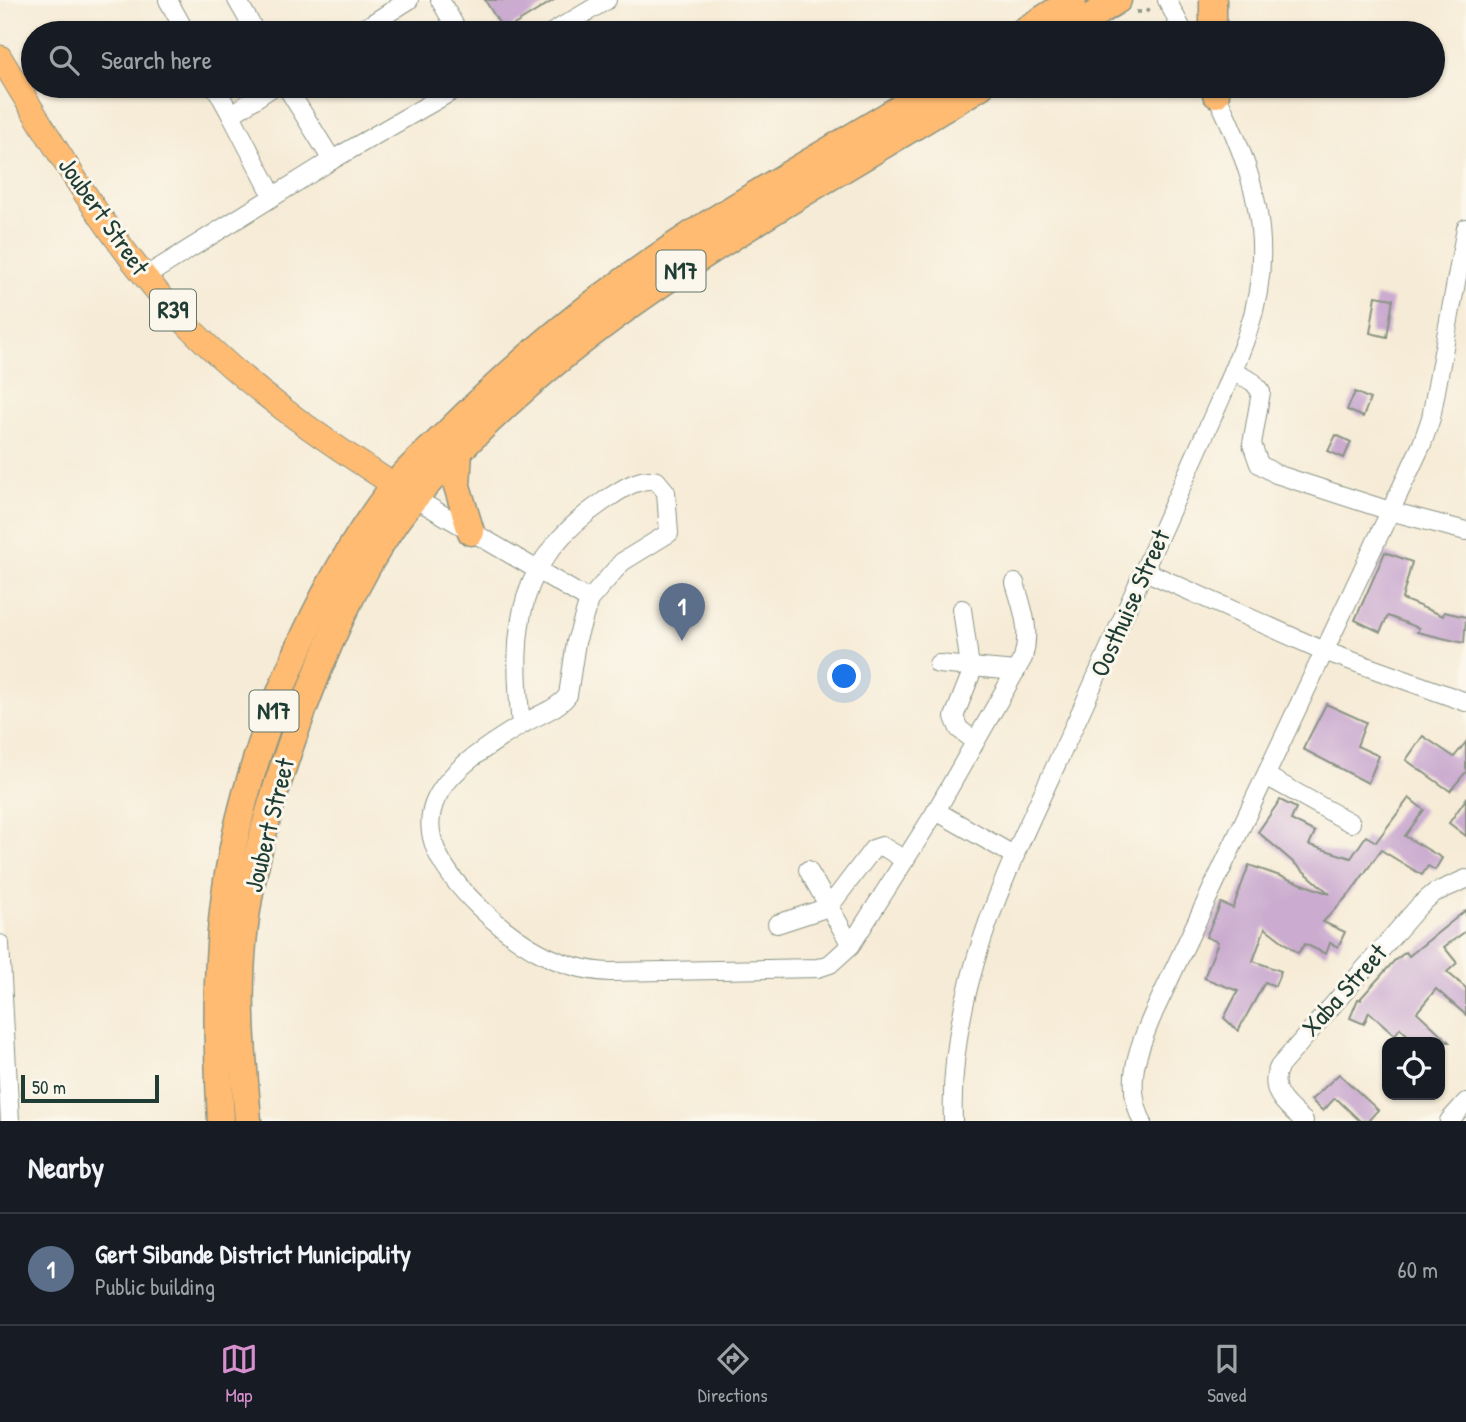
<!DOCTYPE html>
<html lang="en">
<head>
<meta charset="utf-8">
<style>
	body { margin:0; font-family:"Patrick Hand",sans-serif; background:#20242c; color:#f1f3f6 }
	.controls { position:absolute; right:21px; bottom:21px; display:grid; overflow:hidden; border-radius:14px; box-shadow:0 2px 5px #0004 }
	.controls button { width:63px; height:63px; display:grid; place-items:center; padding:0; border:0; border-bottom:2px solid #363941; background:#171b24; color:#f1f3f6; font:35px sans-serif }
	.scale { position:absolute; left:21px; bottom:18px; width:138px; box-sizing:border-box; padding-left:7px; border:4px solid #1f3d34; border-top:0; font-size:19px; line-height:24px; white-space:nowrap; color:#1f3d34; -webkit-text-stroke:5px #fbf7ec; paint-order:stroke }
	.you { position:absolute; left:845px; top:677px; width:24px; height:24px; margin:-18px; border:5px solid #fff; border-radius:50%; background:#1a73e8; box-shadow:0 0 0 10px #1a73e833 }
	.badge { display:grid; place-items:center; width:46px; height:46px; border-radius:50%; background:#d690ce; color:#fff; font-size:23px; font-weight:700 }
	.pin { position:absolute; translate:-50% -58px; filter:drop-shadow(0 2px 4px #0008) }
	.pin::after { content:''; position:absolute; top:37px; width:24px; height:21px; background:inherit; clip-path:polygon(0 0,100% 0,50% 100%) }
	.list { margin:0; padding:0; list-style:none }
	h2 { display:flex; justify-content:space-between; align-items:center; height:91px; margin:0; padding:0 28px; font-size:30px }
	h2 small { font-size:23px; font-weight:400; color:#9ea1a6 }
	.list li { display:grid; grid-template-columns:46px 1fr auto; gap:21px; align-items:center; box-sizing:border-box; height:112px; padding:0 28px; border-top:2px solid #363941 }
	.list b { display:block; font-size:26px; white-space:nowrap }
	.list p { margin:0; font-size:23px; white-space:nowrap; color:#9ea1a6 }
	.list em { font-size:23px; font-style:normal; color:#9ea1a6 }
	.icon { flex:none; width:38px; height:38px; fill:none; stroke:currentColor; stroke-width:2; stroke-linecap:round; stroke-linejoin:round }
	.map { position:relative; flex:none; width:1466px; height:1121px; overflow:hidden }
	.search { position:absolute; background:#171b24; box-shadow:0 2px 5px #0004; left:21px; right:21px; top:21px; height:77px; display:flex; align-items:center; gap:18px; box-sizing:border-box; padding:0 24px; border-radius:38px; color:#9ea1a6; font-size:26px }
	.sheet { height:203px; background:#171b24 }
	nav { display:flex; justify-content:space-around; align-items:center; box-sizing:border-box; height:98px; border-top:2px solid #363941; background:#171b24; font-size:19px; color:#9ea1a6 }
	nav a { display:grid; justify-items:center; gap:4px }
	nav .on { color:#d690ce }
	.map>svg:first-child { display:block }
</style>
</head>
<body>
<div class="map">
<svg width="1466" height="1121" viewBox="0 0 1466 1121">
	<rect width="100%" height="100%" fill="#fbf7ec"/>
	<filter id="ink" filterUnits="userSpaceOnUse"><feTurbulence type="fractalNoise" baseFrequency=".0143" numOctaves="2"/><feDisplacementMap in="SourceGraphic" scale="14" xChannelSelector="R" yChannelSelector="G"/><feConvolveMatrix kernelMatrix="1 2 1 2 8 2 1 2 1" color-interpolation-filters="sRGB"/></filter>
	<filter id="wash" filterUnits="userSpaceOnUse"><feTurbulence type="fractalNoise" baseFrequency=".00686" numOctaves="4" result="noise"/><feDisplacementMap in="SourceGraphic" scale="28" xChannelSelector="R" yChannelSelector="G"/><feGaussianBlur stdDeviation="1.57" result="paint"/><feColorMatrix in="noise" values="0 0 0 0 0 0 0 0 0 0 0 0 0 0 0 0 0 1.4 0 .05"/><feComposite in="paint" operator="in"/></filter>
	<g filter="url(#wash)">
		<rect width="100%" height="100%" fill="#f6ebd6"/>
		<g id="blocks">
			<g fill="#cbabd0">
				<path d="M485,0H554L504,31Z"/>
				<path d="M1376,296L1393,299L1387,337L1370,333Z"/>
				<path d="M1355,392L1370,399L1363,417L1347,410Z"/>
				<path d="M1336,435L1351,442L1344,458L1328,451Z"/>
				<path d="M1385,552L1412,562L1402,599L1443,616L1444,612L1466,617L1464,643L1417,632L1419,628L1388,616L1380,632L1355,620Z"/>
				<path d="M1326,704L1366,722L1357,746L1379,756L1368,783L1303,749Z"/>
				<path d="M1423,736L1454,757L1466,742V772L1450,791L1406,760Z"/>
				<path d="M1409,798L1424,810L1405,836L1442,858L1435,870L1428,866L1422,875L1381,850L1351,892L1323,922L1345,932L1338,947L1330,943L1326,954L1305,944L1298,953L1265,928L1253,961L1281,971L1275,986L1265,982L1238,1031L1224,1018L1238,991L1204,978L1218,942L1206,937L1221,903L1233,908L1249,865L1330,894L1258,832L1280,800L1296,808L1291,820L1315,832L1309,845L1351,858L1366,836L1376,842Z"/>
				<path d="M1466,799V836L1449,823Z"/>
				<path d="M1466,910V931L1444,947L1457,963L1447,972L1466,988V1015L1436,989L1417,1012L1449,1042H1415L1400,1028L1395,1035L1369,1012L1364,1024L1350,1018L1358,999L1362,1000L1360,999L1394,961L1406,952L1409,956Z"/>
				<path d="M1339,1074L1378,1110L1368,1121H1360L1338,1100L1334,1099L1323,1111L1311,1100Z"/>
			</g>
		</g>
	</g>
	<g filter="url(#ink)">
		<use href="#blocks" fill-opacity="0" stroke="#8a9485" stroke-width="2"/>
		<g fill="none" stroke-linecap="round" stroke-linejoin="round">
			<g stroke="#8a9485" stroke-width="20">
				<g id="minor">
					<path d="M168,0L186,33"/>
					<path d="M237,0L256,33"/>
					<path d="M440,0L459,33"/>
					<path d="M1167,0L1184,33"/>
					<path d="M357,33L409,0"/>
					<path d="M551,33L607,0"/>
					<path d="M215,86L231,115L274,86"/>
					<path d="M286,86L332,160L461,86"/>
					<path d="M231,115L273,196"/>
					<path d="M146,276L332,160"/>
					<path d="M1232,371L1253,382L1261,392L1252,444L1259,464L1276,474L1390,511L1466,531"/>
					<path d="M414,498L589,600"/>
					<path d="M1145,571L1324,651L1466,702"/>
					<path d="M962,609L971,674L954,717L959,729L975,741"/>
					<path d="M938,664L1016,671"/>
					<path d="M521,725C511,626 516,561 604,501C619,491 639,476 657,481L666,492L669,533L622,562L589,600L576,642L568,695C558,709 537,715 523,724C433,778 390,821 480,908C517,943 558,970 610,972L818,968L830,964L851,945L936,811L1023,658C1031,630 1023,610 1015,583"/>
					<path d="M1266,776L1351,823"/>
					<path d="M936,811L1015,856"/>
					<path d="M808,870L851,945"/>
					<path d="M777,924L829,907L873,849L882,846L905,860"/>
					<path d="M0,944L10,1121"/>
					<path d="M953,1121C947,970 1026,834 1086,700C1133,597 1178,493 1225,389C1232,371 1241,353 1247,334C1279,244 1253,167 1212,86"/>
					<path d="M1142,1121C1124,1082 1138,1049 1154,1012L1422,444L1431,418L1466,228"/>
					<path d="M1304,1121C1287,1106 1267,1091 1279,1067L1419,906L1434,893L1466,879"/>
					<path d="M1449,1121L1466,1102"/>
				</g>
			</g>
			<g stroke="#8a9485" stroke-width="25">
				<path id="major" d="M0,57C54,145 105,234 174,311C240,384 325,441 408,494"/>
			</g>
			<g stroke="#8a9485" stroke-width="29">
				<g id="highway">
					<path d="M1020,33L1073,0"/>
					<path d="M1065,33L1118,0"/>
					<path d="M1213,33V0"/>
					<path d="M1216,86V94"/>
					<path d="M459,451L457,486L471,532"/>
					<path d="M221,1121C217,1051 215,981 223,911C238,773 308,597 393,487C408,468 428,452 446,434C494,386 543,341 598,300C704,219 823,156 936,86"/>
					<path d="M248,1121C244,1067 238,1011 242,957C247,877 271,799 298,724C323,654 353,583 396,521C416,493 441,470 465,445C612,294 804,196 981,86"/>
				</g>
			</g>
			<path stroke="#8a9485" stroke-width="3.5" stroke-dasharray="5 5" stroke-linecap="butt" d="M1136,12H1146L1151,8"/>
			<use href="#minor" stroke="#fff" stroke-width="18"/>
			<use href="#major" stroke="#febb71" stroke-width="23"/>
			<use href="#highway" stroke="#febb71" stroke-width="26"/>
		</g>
	</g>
	<g text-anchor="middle" stroke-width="6" stroke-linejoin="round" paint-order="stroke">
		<g fill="#fbf7ec" stroke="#61756b" stroke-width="2">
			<rect x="656.5" y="250.5" width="49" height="41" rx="5"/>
			<rect x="150" y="289.5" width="46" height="41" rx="5"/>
			<rect x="249.5" y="690.5" width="49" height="41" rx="5"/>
		</g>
		<g font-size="24" font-weight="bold" fill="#1f3d34">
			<text x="681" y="279">N17</text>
			<text x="173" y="318">R39</text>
			<text x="274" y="719">N17</text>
		</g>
		<g font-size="26" fill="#1f3d34" stroke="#fbf7ec">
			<text transform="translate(104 216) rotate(55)" y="9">Joubert Street</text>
			<text transform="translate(1130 603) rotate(-66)" y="9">Oosthuise Street</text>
			<text transform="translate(269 825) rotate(-76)" y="9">Joubert Street</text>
			<text transform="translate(1344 990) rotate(-48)" y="9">Xaba Street</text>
		</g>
	</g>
</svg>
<div class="controls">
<button><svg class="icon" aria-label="locate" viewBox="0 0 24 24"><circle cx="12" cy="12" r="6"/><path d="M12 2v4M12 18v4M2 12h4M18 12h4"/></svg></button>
</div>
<div class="scale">50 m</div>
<div class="you"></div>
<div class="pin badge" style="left:682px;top:641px;background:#5c6f8a">1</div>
<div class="search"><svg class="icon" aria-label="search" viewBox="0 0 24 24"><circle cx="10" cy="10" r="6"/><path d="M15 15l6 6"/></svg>Search here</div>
</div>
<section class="sheet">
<h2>Nearby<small></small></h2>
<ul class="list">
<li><span class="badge" style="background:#5c6f8a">1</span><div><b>Gert Sibande District Municipality</b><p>Public building</p></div><em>60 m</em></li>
</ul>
</section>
<nav>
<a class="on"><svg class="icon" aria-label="map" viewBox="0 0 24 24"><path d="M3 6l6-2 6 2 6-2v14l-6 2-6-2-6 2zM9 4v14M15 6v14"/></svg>Map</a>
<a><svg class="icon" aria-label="directions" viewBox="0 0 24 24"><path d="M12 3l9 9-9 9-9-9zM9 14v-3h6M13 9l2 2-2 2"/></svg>Directions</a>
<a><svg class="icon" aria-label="saved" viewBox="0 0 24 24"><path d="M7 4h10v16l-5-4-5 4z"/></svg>Saved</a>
</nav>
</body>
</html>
